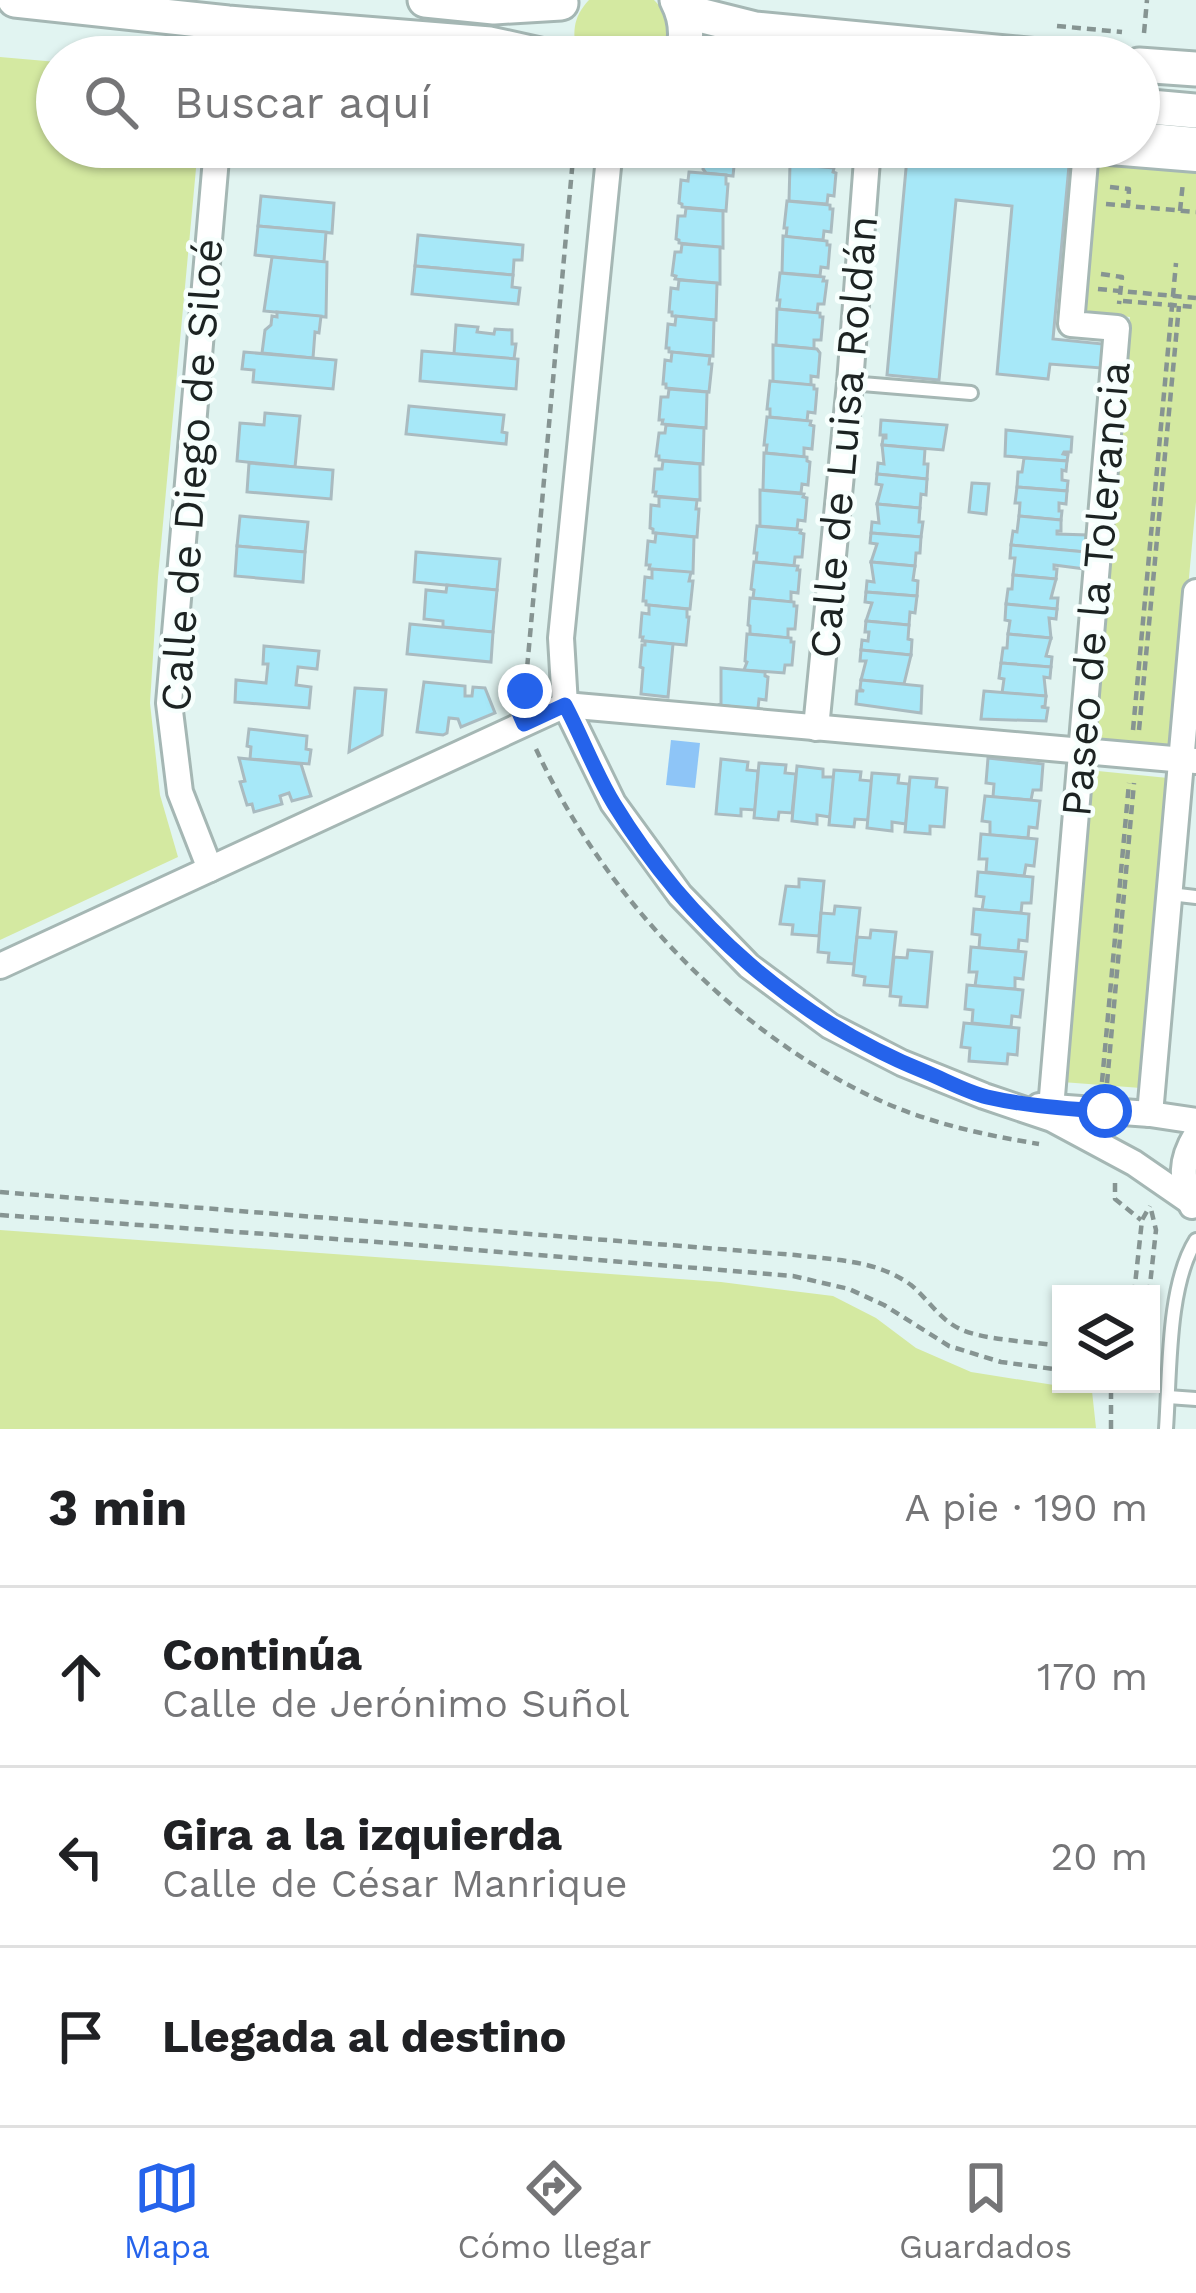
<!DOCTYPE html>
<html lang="es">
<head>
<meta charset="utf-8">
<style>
	body { margin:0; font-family:"Work Sans",sans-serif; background:#f6f6f6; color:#202124 }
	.controls { position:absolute; right:36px; bottom:36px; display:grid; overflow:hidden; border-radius:0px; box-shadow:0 3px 9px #0004 }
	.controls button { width:108px; height:108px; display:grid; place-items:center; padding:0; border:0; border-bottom:3px solid #e0e0e0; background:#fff; color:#202124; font:60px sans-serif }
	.stop { position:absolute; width:36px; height:36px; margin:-27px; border:9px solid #2563eb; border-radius:50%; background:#fff }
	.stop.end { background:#2563eb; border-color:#fff; box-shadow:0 3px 12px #0008 }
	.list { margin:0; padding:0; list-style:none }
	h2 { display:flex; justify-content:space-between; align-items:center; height:156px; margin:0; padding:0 48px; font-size:51px }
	h2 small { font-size:39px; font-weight:400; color:#757577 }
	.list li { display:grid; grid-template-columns:78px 1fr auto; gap:36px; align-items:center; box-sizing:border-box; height:180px; padding:0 48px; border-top:3px solid #e0e0e0 }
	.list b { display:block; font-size:45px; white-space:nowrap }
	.list p { margin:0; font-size:39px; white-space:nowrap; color:#757577 }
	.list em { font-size:39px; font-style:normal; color:#757577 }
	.icon { flex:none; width:66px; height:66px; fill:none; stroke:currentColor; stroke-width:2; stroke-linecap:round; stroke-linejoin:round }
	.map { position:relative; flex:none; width:1196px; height:1429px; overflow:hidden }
	.search { position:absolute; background:#fff; box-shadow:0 3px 9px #0004; left:36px; right:36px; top:36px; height:132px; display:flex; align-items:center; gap:30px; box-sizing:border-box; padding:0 42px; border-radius:66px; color:#757577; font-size:45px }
	.sheet { height:696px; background:#fff }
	nav { display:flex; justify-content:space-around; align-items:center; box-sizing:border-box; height:168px; border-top:3px solid #e0e0e0; background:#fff; font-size:33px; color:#757577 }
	nav a { display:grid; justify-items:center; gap:6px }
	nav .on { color:#2563eb }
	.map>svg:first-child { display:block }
</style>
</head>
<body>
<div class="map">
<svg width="1196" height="1429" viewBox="0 0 1196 1429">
	<rect width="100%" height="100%" fill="#e1f4f1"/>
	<g fill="#d4e9a1">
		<path d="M589,0H654C672,17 671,35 665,57H578C572,34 572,18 589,0Z"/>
		<path d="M0,57L57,62V147H198L158,577L150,703L160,795L178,857L0,940Z"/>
		<path d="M1096,162L1196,171V502L1173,749L1090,741L1130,317L1081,312Z"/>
		<path d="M1088,770L1168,778L1141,1088L1062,1082Z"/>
		<path d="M0,1230L721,1282L833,1296L876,1318L916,1348L971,1372L1092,1391L1096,1428L0,1429Z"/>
	</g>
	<path fill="#8ec5f7" d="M671,740L700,743L695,788L666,785Z"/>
	<g fill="#a7e8f8" stroke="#aabbc0" stroke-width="3">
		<path d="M705,147H736L733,176L706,173L703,169Z"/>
		<path d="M791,147H839L838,160L831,159L830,168L792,164Z"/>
		<path d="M908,147H985L1070,155L1053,339L1103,344L1101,368L1050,364L1048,379L997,374L1012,206L956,200L939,380L887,375Z"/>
		<path d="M790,164L834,168L833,172L836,173L834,196L828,195L827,204L789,201Z"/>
		<path d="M689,172L726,175V184H728L726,211L682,207V204L679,203L681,180L688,181Z"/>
		<path d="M261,196L334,203L332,233L258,226Z"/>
		<path d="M787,201L830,205V209H833L831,232L824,231L823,240L786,237L787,228H784Z"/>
		<path d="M686,208L723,211V248L679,243V240L676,239L678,216H685Z"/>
		<path d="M258,226L326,232L324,262L255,255Z"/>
		<path d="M418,235L523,245L522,260H514L513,275L415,266Z"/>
		<path d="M783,236L827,241V245H830L828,268L821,267L820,276L782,273Z"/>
		<path d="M682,244L720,247V284L675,279L676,276L672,275L675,252H681Z"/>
		<path d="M272,257L327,262L326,317L264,311Z"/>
		<path d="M415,266L513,275L512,287L520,288L518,304L412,294Z"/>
		<path d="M780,273L824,277L823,281H827L824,304H818L817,313L779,309L780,300H777Z"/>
		<path d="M679,280L717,283L716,320L672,316V312H669L671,288L678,289Z"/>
		<path d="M777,309L820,313V317H823L821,340H814V349L776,345Z"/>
		<path d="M277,312L321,316L319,333L315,332L313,358L262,353L265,330L271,325L272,316L277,317Z"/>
		<path d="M676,316L714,320L713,356L669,352V348H666L668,324L675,325Z"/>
		<path d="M456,325L478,327L477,332L494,334L495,329L512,330V344H516L514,359L454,354Z"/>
		<path d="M773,345L817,349L820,353L818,377L811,376V385L773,382Z"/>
		<path d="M422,351L518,359L516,389L420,381Z"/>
		<path d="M244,352L336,360L333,389L253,382L254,370L242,369Z"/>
		<path d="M672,352L710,356L709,364H712L709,392L666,388V384H663L665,360L671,361Z"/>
		<path d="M770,381L814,385V389H817L815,413L808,412L807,421L770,417V409H767Z"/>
		<path d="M669,389L707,392L706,428L662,424L663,420H659L661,397H668Z"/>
		<path d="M409,406L504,415L502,432L507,433L506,444L406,434Z"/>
		<path d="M265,413L300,416L295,467L237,461L240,423L264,425Z"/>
		<path d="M767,417L811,421L810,425L814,426L812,449L804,448V457L766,453L767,445H764Z"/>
		<path d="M881,420L947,425L943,450L882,445L883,438H886V435H880Z"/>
		<path d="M666,425L704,428L703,464L659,460V456H656L659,433H665Z"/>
		<path d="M1006,430L1072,437L1071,452H1064L1063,454L1068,455L1067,461L1005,456Z"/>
		<path d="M882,445L925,449L924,464H928L927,479L877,474L878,463L884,464Z"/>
		<path d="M764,453L807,457V461L810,462L808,485L802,484L801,493L763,490Z"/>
		<path d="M1024,458L1067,461L1066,471L1062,470V480L1068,481L1067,491L1017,487L1018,472H1022Z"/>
		<path d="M663,461L700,464V500L655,496L656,492H653L655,469H662Z"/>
		<path d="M249,463L333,470L331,499L247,492Z"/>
		<path d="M877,474L927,479L926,495L921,494L920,508L877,504L882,485L876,484Z"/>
		<path d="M972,483L989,484L986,514L969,512Z"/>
		<path d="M1017,487L1067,491L1066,504L1059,503V511H1062L1061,520L1019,516L1020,503H1015Z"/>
		<path d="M760,490L804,494L803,497L807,498L805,521L798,520L797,529L760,526Z"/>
		<path d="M659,497L697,500L696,509H699L697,537L653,533V529L650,528L651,505L659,506Z"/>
		<path d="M877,504L920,508L919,522H923L921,537L871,533L872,522L879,523Z"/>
		<path d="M240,516L308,522L305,552L237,546Z"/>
		<path d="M1019,516L1061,520V531H1057V534L1088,535L1086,552L1011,545L1013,531L1017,532Z"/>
		<path d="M757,526L801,530L800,533L804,534L802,557H795L794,566L756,562L757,553H754Z"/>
		<path d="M656,533L694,537L693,573L649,569L650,565H646L648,541L655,542Z"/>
		<path d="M871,533L921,537L920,553H916L915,566L871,562L877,544L870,543Z"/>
		<path d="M1011,545L1086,552L1085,569L1054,565V569H1057L1056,579L1013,575L1015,558H1010Z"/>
		<path d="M237,546L305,552L303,582L235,576Z"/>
		<path d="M416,552L500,559L497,590L414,582Z"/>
		<path d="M754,562L798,566L797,570H800L798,593L791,592V602L753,598L754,590L751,589Z"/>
		<path d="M871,562L915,566L913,580L918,581L917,596L866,592L867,581L874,582Z"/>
		<path d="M652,569L691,572L689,581H693L690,609L646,605V601H643L645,577L652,578Z"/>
		<path d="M1013,575L1056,579L1051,598H1058L1057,609L1006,604L1008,589H1012Z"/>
		<path d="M447,585L497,590L493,632L443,627V621L424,619L426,590L446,592Z"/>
		<path d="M866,592L917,596L915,613L910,612L909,625L866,621L872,603L865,602Z"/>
		<path d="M750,598L794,602V606H797L795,629H788V638L750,634V626L748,625Z"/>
		<path d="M1006,604L1057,609L1056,619L1049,618L1051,638L1008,634L1010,621L1005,620Z"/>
		<path d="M649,605L687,609V617H689L686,645L642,641L643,637H640L642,613L649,614Z"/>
		<path d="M866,621L909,625L908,639L912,640L911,655L861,650L862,640L868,641L869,632H865Z"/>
		<path d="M410,624L493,632L491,662L407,654Z"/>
		<path d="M747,634L791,638V642H794L792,665H785L784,673L744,670L747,662L745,661Z"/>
		<path d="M1008,634L1051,638L1046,656L1052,657L1051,667L1001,663L1003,648H1007Z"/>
		<path d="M645,641L673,644L668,697L641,694L643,668L640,667L642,645H645Z"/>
		<path d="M264,646L319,651L317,669L298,667L296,685L311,687L309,708L235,702L236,680L266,683L268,664H263Z"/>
		<path d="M861,650L911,655L904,684L861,680L866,661H860Z"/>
		<path d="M1001,663L1051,667L1050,678L1044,677L1046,696L1002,693L1004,679L999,678Z"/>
		<path d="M721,668L765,672V676L768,677L766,700L759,699L758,708L762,710L718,705L721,704Z"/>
		<path d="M861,680L922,686L921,713L856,704L857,691H864L860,689Z"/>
		<path d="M424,682L465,686V696H472L473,687L485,688L495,713L461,727L458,719L449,718L447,733L443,735L417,732Z"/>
		<path d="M355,688L386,690L382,735L349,752Z"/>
		<path d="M984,691L1046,696L1045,706L1041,707L1048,708L1046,721L981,719Z"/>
		<path d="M249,729L307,736L306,749L311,750L309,764L250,759L251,747L247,746Z"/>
		<path d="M239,758L301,764L311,796L292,801L289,793L280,796L282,804L254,812L252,804L247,805L240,782L245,781Z"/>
		<path d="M988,758L1043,764L1041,790H1033L1031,800L993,797L994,784L986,783Z"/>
		<path d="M721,759L748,762L747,770L758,771L755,810L741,809V816L716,814Z"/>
		<path d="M759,763L786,765L785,773L796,774L792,813L779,812L778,820L754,818Z"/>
		<path d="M797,766L823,769V777H834L830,817L817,815V824L792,821Z"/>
		<path d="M834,770L861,772L860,780L872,781L868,820L855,819L854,827L829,825Z"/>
		<path d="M872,773L899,775L898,783L909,784L906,824L892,822V831L867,828Z"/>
		<path d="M910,777L937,779L936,787L947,788L944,827L930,826V834L905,832Z"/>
		<path d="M985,796L1040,801L1037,828L1029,827L1028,838L990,835V822L982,821Z"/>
		<path d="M981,834L1037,839L1034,866L1026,865L1024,876L986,872L987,859H979Z"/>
		<path d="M978,872L1033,877L1031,903H1022L1021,913L982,910L984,897L976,896Z"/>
		<path d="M799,879L824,881L819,936L792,934L793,925L780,924L786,886L799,887Z"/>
		<path d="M835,906L860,908L854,964L828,962L829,953L818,952L821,913L834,914Z"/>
		<path d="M974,909L1029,914L1027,941L1019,940L1018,951L979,948L980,935L972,934Z"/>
		<path d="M871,930L896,932L890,987L864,985L865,977L853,975L857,937L870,938Z"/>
		<path d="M971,947L1026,952L1023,979L1015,978V989L975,986L977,972H969Z"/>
		<path d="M908,950L932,952L927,1007L900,1005L901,997L890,996L894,957L907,958Z"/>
		<path d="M967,985L1023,990L1020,1017L1012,1016L1011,1027L972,1023L973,1010L965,1009Z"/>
		<path d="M964,1023L1019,1028L1017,1055L1008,1054L1007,1064L969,1061L970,1048L961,1047Z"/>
	</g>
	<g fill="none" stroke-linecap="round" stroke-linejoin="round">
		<g stroke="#a5b7b4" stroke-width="18">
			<g id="lane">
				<path d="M850,383L971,393"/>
				<path d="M1170,894L1196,897"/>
				<path d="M1168,1397L1196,1399"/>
				<path d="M1166,1429C1170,1374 1167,1286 1196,1240"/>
			</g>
		</g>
		<g stroke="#a5b7b4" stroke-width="30">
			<g id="street">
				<path d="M225,57L228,23"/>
				<path d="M1139,135L1196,140"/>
				<path d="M610,147L561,638L565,705L613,803L680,895L749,966L830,1026L902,1063L984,1096L1052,1119L1134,1163L1189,1201"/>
				<path d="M816,728L850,383L868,147"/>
				<path d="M210,869L180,792L169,703L217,147"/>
				<path d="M0,966L565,705L1196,761"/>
				<path d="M1039,1106L1150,1114L1196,1121"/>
				<path d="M1051,1108L1117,328L1071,324L1086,150L1196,159"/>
				<path d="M1150,1114L1196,592"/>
				<path d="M1192,1206C1181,1179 1180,1161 1196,1135"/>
			</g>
		</g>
		<g stroke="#a5b7b4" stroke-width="39">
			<g id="secondary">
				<path d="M15,0L228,23L490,44L549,57"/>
				<path d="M425,0L494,7L561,3"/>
				<path d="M677,0C687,19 688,37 682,57"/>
				<path d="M683,11L755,29L1048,57"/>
				<path d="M1139,65L1196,69"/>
				<path d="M1139,106L1196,111"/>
			</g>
		</g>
		<g stroke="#869492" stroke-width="4.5" stroke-dasharray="9 6" stroke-linecap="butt">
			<path d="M1057,26L1122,32"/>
			<path d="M1144,33L1147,0"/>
			<path d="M1110,187L1129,189L1128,206"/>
			<path d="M1106,204L1196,212"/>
			<path d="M1180,211L1183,182"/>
			<path d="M1101,274L1122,277L1119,304"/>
			<path d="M1098,289L1196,298"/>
			<path d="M1123,301L1196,307"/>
			<path d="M522,696L525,691L574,147"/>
			<path d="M1133,730L1176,263"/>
			<path d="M1139,730L1179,306"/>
			<path d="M536,749C604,896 733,1034 881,1101C932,1124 985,1135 1039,1144"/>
			<path d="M1102,1082L1129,783"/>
			<path d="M1107,1083L1134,783"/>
			<path d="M1115,1183V1199L1141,1220"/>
			<path d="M0,1192L795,1255C835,1260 877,1260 911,1285C928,1299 939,1319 960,1329C983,1340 1034,1342 1061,1346"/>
			<path d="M0,1215L391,1243L793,1276L849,1289L884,1305L949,1346L1001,1362L1061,1370"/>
			<path d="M1134,1294L1142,1220L1150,1206"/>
			<path d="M1149,1294L1156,1230L1150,1205"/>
			<path d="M1111,1429V1384"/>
		</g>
		<use href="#lane" stroke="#fff" stroke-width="12"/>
		<use href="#street" stroke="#fff" stroke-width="24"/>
		<use href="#secondary" stroke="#fff" stroke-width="33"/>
	</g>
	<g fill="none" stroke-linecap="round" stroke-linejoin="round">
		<path stroke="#2563eb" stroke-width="15" d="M525,691L516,706L524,724L565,705C582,737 595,773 614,804C687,924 797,1021 928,1073C947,1081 967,1092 987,1097C1026,1106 1065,1109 1105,1111"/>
	</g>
	<g text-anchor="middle" stroke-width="9" stroke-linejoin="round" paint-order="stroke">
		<g font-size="42" fill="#1c2322" stroke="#f7fffd">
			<text transform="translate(843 437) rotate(-85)" y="15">Calle de Luisa Roldán</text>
			<text transform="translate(191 475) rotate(-86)" y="15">Calle de Diego de Siloé</text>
			<text transform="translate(1095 589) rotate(-85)" y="15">Paseo de la Tolerancia</text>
		</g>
	</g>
</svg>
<div class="controls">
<button><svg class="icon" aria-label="layers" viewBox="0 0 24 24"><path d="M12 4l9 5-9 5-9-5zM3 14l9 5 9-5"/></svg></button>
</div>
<div class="stop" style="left:1105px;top:1111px"></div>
<div class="stop end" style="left:525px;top:691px"></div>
<div class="search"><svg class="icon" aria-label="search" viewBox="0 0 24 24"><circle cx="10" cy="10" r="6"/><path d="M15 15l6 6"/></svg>Buscar aquí</div>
</div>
<section class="sheet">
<h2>3 min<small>A pie · 190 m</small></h2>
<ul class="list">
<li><svg class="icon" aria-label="ahead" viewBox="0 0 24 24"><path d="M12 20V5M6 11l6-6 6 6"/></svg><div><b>Continúa</b><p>Calle de Jerónimo Suñol</p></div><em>170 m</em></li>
<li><svg class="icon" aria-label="left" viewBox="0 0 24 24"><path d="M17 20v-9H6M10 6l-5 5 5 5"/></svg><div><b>Gira a la izquierda</b><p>Calle de César Manrique</p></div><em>20 m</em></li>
<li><svg class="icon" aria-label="arrive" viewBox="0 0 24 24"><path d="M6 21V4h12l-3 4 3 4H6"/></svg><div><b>Llegada al destino</b></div></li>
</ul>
</section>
<nav>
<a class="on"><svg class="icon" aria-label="map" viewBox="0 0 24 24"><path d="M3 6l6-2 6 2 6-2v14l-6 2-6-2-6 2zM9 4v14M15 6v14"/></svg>Mapa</a>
<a><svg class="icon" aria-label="directions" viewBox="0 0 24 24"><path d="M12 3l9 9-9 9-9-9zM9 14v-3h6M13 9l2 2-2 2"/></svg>Cómo llegar</a>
<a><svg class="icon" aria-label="saved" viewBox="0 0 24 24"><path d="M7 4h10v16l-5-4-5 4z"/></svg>Guardados</a>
</nav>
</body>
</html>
